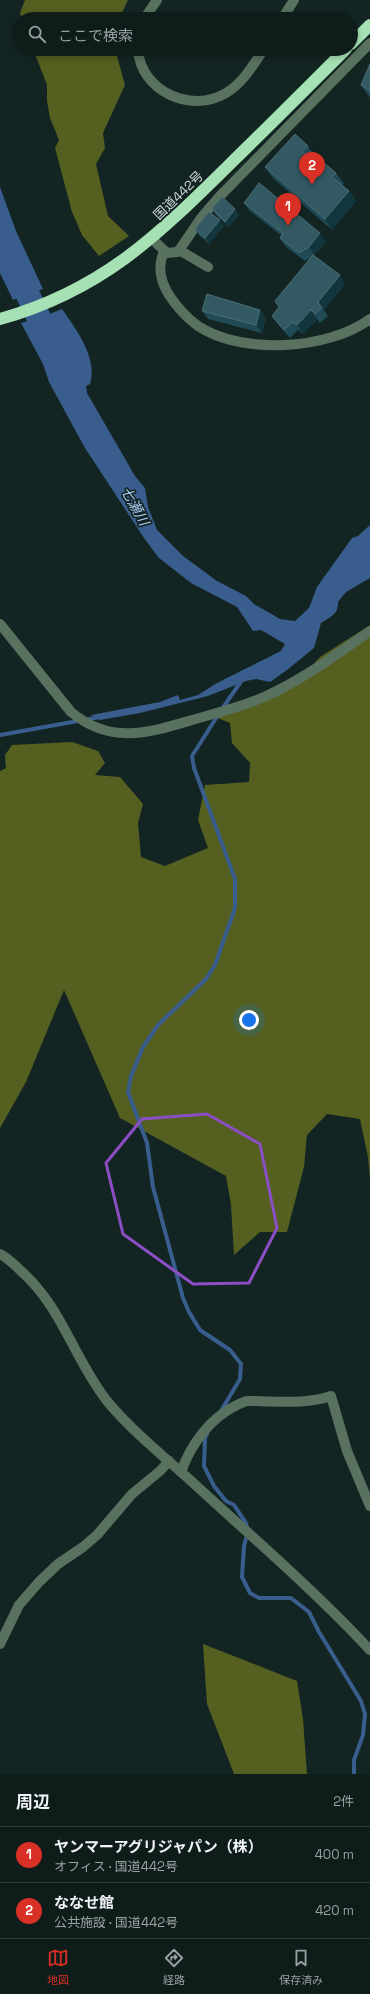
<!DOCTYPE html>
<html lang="ja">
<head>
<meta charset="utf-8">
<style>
	body { margin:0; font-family:"Space Grotesk","Noto Sans JP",sans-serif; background:#172523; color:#f1f3f6 }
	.you { position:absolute; left:249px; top:1020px; width:14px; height:14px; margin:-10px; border:3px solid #fff; border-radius:50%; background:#1a73e8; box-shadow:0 0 0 6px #1a73e833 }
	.badge { display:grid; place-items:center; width:26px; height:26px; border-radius:50%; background:#d93025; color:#fff; font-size:13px; font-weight:700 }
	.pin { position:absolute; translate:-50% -33px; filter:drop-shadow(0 1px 2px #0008) }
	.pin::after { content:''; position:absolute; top:21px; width:14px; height:12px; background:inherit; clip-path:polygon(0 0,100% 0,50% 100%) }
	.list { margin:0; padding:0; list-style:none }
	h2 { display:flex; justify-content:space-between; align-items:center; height:52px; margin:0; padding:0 16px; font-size:17px }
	h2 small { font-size:13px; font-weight:400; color:#9ba1a2 }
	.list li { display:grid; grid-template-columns:26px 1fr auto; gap:12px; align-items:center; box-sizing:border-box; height:56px; padding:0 16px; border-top:1px solid #2e3a39 }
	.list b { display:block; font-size:15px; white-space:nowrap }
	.list p { margin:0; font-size:13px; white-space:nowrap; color:#9ba1a2 }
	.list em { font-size:13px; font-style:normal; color:#9ba1a2 }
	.icon { flex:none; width:22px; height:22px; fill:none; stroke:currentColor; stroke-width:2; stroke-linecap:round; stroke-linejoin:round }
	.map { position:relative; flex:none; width:370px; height:1774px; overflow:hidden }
	.search { position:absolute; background:#0e1c1a; box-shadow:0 2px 6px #0003; left:12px; right:12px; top:12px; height:44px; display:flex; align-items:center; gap:10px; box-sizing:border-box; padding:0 14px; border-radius:22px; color:#9ba1a2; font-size:15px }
	.sheet { height:164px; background:#0e1c1a }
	nav { display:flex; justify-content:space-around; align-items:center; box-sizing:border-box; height:56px; border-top:1px solid #2e3a39; background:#0e1c1a; font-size:11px; color:#9ba1a2 }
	nav a { display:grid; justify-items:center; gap:2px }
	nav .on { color:#d93025 }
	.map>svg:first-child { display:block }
</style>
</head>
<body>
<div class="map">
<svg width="370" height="1774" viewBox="0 0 370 1774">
	<rect width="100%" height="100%" fill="#132523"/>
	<g fill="#555f20">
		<path d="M25,0H128L119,19H22L20,13Z"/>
		<path d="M33,49H115L125,85L103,133L105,148L96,164L108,216L129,236L99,256L82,235L72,212L55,148L59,140L50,118L47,101V85Z"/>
		<path d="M370,625V1179L368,1157L360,1119L327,1114L307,1135L304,1167L287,1232H260L234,1255L231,1205L226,1176L120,1118L64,990L26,1082L0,1128V771L6,768L5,755L12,745L72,742L98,751L105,763L95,775L120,777L143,804L138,823L141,857L165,866L208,848L198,820L205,785L249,782L250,763L232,743L230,723L215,717L301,678L320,657Z"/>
		<path d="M203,1644L297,1681L303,1719L307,1774H234L207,1704Z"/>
	</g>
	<g fill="#395d8d">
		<path d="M0,187L16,231L43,289L13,300L0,273Z"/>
		<path d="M62,309C76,329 98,358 90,384L86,386L87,393L135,476L145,488L148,507L157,530L183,556L217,581L246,596L254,604L280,619L295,621L309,608L317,587L352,538L358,536L370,525V578L346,592L338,602C339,614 330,617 321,623L314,648L287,670L270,682L256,679L246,681L208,696L140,713L100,720L91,715L160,702L178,695L180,700L198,695L217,683L281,651L285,644L261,630L253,631L237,607L191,583L159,558L144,538L85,448L49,382L43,364L21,323L34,319L49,349L66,366L68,355L47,315Z"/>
	</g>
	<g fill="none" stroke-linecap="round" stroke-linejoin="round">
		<g stroke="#395d8d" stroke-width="4">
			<path d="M222,709L242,680"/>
			<path d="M218,715L192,756L194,768L235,879V908L215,965L206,979L158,1025L143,1047L131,1076L128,1092L147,1143L153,1187L183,1298L189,1312L200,1330L230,1350L241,1364L240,1379L221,1411"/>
			<path d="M0,735L100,717"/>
			<path d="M207,1434L205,1438L204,1466L214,1486L226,1501L234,1505L246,1523L248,1531L244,1546L242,1577L250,1593L259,1598H291L309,1612L319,1632L361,1701L365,1714L363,1735L354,1760V1774"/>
		</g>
		<path stroke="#395d8d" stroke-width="24" d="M0,227L15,268L73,389"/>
		<g stroke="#59715f" stroke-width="10">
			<path d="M144,19L157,0"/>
			<path d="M282,19L294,0"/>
			<path d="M138,49C140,91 191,114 226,93C243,83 253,65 264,49"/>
			<path d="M152,239L167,253L178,252L201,218L219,197L370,43"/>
			<path d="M179,250L208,267"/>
			<path d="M164,252C157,266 161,282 169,295C177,307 187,318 198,326C242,355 328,350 370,319"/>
			<path d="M0,624L71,712C111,745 148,733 192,720C216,713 241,707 264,697C302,680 336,655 370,631"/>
			<path d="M0,1254C8,1258 14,1264 21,1271C62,1307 74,1359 107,1401C131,1430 162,1455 190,1480C251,1536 314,1590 370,1650"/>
			<path d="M181,1472C191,1444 210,1418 237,1405C240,1404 244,1401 248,1401C276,1401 305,1405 331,1396L347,1451L370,1506"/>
			<path d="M0,1644L19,1605L39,1582L58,1564L83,1547L97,1535L132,1494L160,1471L169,1461"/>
		</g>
		<g stroke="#a5e1b4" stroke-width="12">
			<path d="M351,44L370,25"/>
			<path d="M0,319C103,290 158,235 232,162C270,125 308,87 346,49"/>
		</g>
	</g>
	<g fill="#204a56">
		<path d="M370,64V98L361,85Z"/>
		<path d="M308,146L312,153L336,173L344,184L342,185L349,191L356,201L332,230L272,177L265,167Z"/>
		<path d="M244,203L326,242L313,256L345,284L324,310L328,316L320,323L317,319L303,334L298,330L290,338L278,324L272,316L279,307L311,257L305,261L286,247L280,238L282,236L250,211Z"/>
		<path d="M212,209H235L239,215L229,227L216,215Z"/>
		<path d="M224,226L209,244L199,235L195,229Z"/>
		<path d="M202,311L266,318L262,333L208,319Z"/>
	</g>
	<g fill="#13353c">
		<path d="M349,191L356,201L332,230L325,219Z"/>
		<path d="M235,209L239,215L229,227L225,222Z"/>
		<path d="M220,220L224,226L209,244L205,238Z"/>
		<path d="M320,233L326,242L314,255L309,247Z"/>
		<path d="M340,275L345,284L324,310L318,302Z"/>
		<path d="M260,310L266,318L262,333L256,325Z"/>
		<path d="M311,310L317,319L303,334L297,325Z"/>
	</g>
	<g fill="#335963" stroke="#4b6d75">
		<path d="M370,64V91L361,85Z"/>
		<path d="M295,134L308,146L302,151L307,155L310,151L336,173L332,177L349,191L325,219L265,167Z"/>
		<path d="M259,183L320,233L309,247L299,253L280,238L283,233L244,203Z"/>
		<path d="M222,197L235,209L225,222L212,209Z"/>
		<path d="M209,212L220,220L205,238L195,229Z"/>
		<path d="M313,255L340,275L318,302L322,308L315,314L311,310L297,325L292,322L284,330L272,316L279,307L275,301Z"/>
		<path d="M207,294L260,310L256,325L202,311Z"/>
	</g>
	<path fill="none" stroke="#8b4ec4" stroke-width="3" stroke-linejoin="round" d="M207,1114L260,1144L277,1228L249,1283L193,1284L123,1234L106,1163L142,1119Z"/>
	<g text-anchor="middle" stroke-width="3.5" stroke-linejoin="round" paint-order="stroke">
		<g font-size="13" fill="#cdd8d6" stroke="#132523">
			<text transform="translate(178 195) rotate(-44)" y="5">国道442号</text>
		</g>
		<g font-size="14" font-style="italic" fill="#abccf7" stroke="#132523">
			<text transform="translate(135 506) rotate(61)" y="5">七瀬川</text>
		</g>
	</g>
</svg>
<div class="you"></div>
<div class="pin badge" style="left:288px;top:226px">1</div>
<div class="pin badge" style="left:312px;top:185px">2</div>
<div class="search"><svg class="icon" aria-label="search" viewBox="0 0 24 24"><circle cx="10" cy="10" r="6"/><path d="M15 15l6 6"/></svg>ここで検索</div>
</div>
<section class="sheet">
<h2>周辺<small>2件</small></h2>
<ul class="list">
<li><span class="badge">1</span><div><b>ヤンマーアグリジャパン（株）</b><p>オフィス · 国道442号</p></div><em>400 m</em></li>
<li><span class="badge">2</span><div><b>ななせ館</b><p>公共施設 · 国道442号</p></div><em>420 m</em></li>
</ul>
</section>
<nav>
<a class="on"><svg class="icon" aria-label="map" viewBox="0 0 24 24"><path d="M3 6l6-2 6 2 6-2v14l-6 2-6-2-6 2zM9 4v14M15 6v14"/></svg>地図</a>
<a><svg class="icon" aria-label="directions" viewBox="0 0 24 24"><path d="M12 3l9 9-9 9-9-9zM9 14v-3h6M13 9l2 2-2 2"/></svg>経路</a>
<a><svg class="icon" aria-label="saved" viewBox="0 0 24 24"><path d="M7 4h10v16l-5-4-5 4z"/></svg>保存済み</a>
</nav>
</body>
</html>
